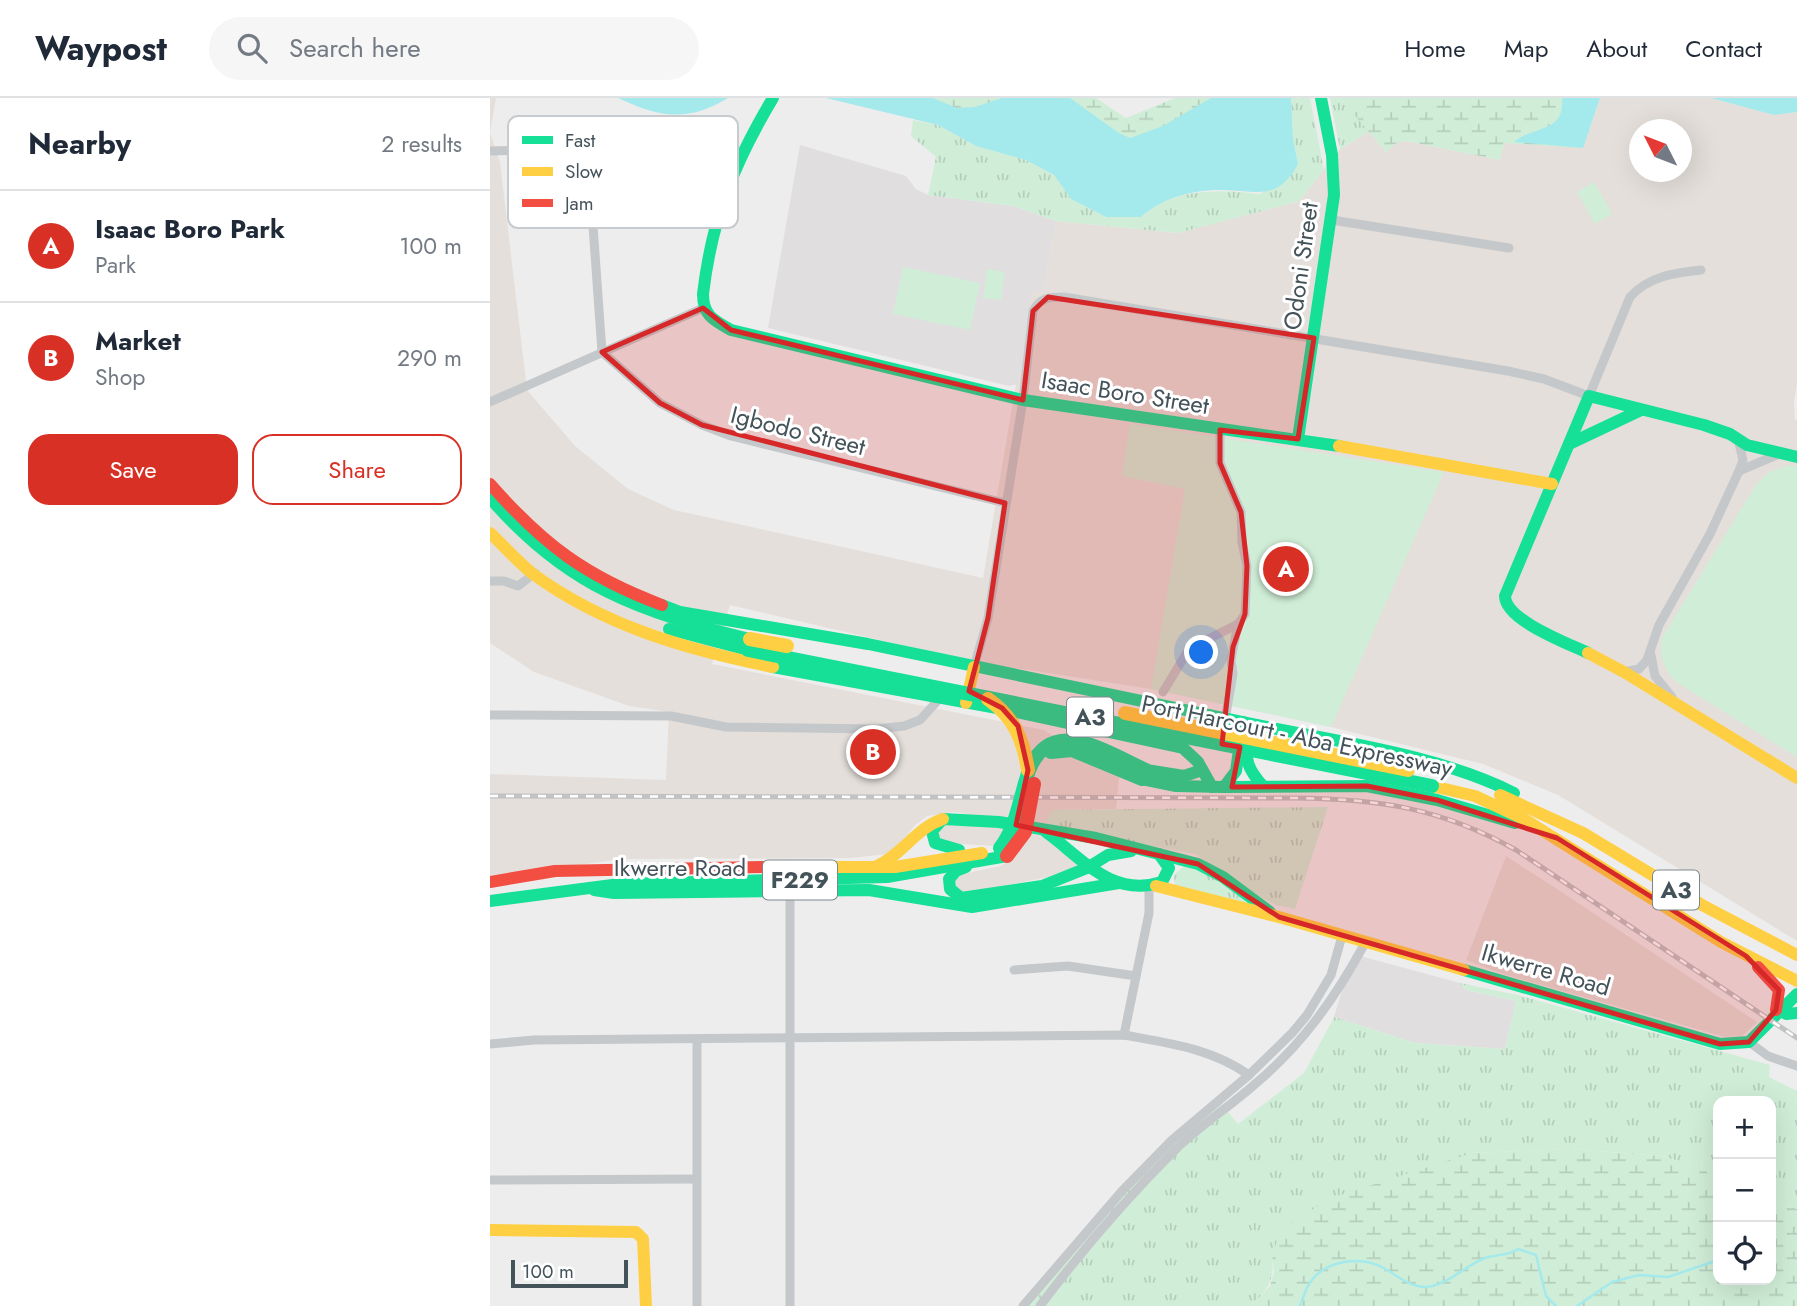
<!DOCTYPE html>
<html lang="en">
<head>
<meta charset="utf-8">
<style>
	body { margin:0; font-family:Jost,sans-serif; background:#f6f6f7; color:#1f2937 }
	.controls { position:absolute; right:21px; bottom:21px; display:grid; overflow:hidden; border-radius:14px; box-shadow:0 7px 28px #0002 }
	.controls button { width:63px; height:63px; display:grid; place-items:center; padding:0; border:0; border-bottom:2px solid #e0e1e3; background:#fff; color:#1f2937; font:35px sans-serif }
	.compass { position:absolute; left:1139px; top:21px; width:63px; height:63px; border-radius:50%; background:#fff; box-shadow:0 7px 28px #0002; rotate:312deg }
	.scale { position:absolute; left:21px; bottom:18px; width:117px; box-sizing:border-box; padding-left:7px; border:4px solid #44535a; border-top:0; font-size:19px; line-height:24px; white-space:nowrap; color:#44535a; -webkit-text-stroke:5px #fff; paint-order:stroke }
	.you { position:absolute; left:712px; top:555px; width:24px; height:24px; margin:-18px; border:5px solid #fff; border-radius:50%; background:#1a73e8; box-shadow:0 0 0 10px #1a73e833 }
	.badge { display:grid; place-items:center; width:46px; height:46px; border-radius:50%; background:#d93025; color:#fff; font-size:23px; font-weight:700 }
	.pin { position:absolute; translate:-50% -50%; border:4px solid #fff; box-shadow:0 2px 7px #0006 }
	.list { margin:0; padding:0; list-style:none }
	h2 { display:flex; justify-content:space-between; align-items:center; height:91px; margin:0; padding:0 28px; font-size:30px }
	h2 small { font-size:23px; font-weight:400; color:#747a83 }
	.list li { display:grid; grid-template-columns:46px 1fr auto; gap:21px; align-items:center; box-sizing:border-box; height:112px; padding:0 28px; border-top:2px solid #e0e1e3 }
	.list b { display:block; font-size:26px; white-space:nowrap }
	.list p { margin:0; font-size:23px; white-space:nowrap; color:#747a83 }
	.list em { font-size:23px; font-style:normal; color:#747a83 }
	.actions { display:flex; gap:14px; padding:21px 28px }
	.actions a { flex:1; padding:16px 0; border:2px solid #d93025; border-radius:21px; text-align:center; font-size:24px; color:#d93025 }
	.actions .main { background:#d93025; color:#fff }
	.icon { flex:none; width:38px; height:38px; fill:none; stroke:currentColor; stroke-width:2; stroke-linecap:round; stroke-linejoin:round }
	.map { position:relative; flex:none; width:1307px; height:1208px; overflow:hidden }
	header { display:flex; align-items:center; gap:42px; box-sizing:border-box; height:98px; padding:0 35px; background:#fff; border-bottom:2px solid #e0e1e3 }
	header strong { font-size:33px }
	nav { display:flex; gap:38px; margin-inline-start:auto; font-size:24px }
	.search { width:490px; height:63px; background:#f6f6f7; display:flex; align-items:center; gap:18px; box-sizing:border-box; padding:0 24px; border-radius:38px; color:#747a83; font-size:26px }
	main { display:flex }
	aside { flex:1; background:#fff }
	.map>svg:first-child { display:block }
</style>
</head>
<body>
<header>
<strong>Waypost</strong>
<div class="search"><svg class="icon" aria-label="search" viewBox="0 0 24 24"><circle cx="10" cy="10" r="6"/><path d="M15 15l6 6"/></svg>Search here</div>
<nav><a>Home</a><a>Map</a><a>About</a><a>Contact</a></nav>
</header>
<main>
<aside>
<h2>Nearby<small>2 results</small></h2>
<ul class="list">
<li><span class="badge">A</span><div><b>Isaac Boro Park</b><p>Park</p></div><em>100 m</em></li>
<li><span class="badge">B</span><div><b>Market</b><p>Shop</p></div><em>290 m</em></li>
</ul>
<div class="actions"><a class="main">Save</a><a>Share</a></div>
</aside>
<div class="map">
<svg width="1307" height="1208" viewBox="0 0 1307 1208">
	<defs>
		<pattern id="grass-tufts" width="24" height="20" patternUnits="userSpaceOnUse" patternTransform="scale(1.75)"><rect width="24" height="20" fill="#d0eed7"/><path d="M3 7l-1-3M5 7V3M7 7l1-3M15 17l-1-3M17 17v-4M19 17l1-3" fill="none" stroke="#b4cebb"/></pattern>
		<pattern id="wetland-marsh" width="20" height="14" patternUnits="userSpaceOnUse" patternTransform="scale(1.75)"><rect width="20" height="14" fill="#d0eed7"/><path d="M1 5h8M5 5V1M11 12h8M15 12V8" fill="none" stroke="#b4cebb"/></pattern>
	</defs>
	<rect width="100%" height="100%" fill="#eeeded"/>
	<g fill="#e4dfda" fill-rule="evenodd">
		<path d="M0,0H6L0,35L10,64L37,292L85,348L138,391L184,412L493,480L542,192L554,193L566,123L688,135L809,103L850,51L880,33L896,54L906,45L916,43L1010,62L1014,45L1100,31L1110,0H1221L1284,17L1307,14V286L1304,304L1305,323L1307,321V843L1068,697L993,666L841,629L661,591L480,563L240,507L222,566L554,632L629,679L626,711L562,712L560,729L464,714L437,718L424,728L411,746L398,756L360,760L132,761L0,779V676L176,682L179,614L139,608L44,574L0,545ZM1150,32H1192V74H1150Z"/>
		<path d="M453,727L515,729L551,736L590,768L578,775L475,796L462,785L473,776L511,768L529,754L513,744L502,748L456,745L449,741L448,733Z"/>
		<path d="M1016,758L1064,789L1267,924L1252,938L1235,939L1013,876L976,862Z"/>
	</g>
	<g fill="#e0dedf">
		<path d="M310,47L416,78L426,91L438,97L523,108L566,123L554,193H542L528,286L519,288L278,230Z"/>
		<path d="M863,856L970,885L976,892L1026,903L1015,951L925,945L844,919Z"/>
	</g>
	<g fill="url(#grass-tufts)">
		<path d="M801,0H820L834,72L809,103L688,135L566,123L523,108L438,97L446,59L421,38L423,22L448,27L486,48L536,62L564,77L581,101L616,119H651C684,90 728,91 770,96L808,66L803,41Z"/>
		<path d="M840,0H850L880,33L850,51Z"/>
		<path d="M838,709L805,811L786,807L765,796L705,756L560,729L557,722L562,712Z"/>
		<path d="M695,767L724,778L757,805L685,787L684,777Z"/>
		<path d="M970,885L1028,897L1280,967L1279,979L1307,993V1111L1281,1104V1003H1228V1087L1212,1069L1170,1058L1081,1051L982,1055L782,1158C785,1182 778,1191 761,1208H535L595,1133L728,1002L748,1026L814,975L844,919L925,945L1015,951L1026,903L976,892Z"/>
	</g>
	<g fill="url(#wetland-marsh)">
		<path d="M441,0H606L636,20L685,0H763L731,51L499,26Z"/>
		<path d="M850,0H1110L1093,50L1014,45L1010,62L916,43L906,45L896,54Z"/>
		<path d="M1081,1051L1170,1058L1212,1069L1228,1087V1182H1281V1104L1307,1111V1208H761L780,1188L784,1174L782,1158L791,1131L841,1100L982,1055Z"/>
	</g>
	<g fill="#d0eed7">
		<path d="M1104,84L1122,116L1105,126L1087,94Z"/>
		<path d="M413,169L490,185L480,232L403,216Z"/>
		<path d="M497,171L515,174L511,202L493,200Z"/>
		<path d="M640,326L954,374L841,629L661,591L695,391L632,378Z"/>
		<path d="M1299,367L1307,369V659L1188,585C1173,572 1169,559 1172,540L1266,387L1279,374Z"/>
	</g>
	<g fill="#a4e9ec">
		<path d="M128,0H238C197,25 168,19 128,0Z"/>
		<path d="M336,0H443L467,10L485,9L512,0H580L629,35L640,40L673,28L721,0H801L803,41L808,66C788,103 768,93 733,92C704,91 672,100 651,119H616L581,101L564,77L536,62L486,48L448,27Z"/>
		<path d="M1072,0H1110L1093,50L1024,44C1045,27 1075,35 1072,0Z"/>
		<path d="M1221,0H1307V14L1284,17Z"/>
	</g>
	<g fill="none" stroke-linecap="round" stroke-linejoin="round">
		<g stroke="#a4e9ec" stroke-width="2.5">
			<path d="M810,1208C813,1200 816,1189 821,1183C836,1163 868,1158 890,1168C904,1175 917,1188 934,1189C957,1189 977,1165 998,1159C1010,1156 1018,1158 1028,1151L1046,1157L1056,1198L1066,1208"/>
			<path d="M1087,1208L1122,1184L1149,1177L1178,1179L1228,1162"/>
		</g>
		<g stroke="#c4c8ca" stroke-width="9">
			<path d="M0,53L67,51L90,61L100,86L112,254L170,305L212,327L241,338L515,405"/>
			<path d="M842,122L1019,150"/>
			<path d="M0,304L213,210"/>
			<path d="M730,332V365L751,414L752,444L757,468L755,516L748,526L741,562L743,576L735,622"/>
			<path d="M1249,373L1289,356"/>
			<path d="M0,483H14L28,488L45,475"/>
			<path d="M1161,557L1165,578L1182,599"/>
			<path d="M484,569L498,520L533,302L543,213C551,199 559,199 574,199L1018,273L1054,281L1099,298L1140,199C1159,178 1184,175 1211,172"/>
			<path d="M1134,574L1149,571L1157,562L1169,527L1220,436L1249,373L1253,362L1248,341"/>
			<path d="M673,594L699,551L748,526"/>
			<path d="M0,617L181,618L236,629L387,631L414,628L430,622L450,600"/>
			<path d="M524,872L578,868L646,878"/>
			<path d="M634,937L659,815V789"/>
			<path d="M1259,944L1278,958L1307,968"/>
			<path d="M0,946L44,942L634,937C678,945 721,950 759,977"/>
			<path d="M0,1082L205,1081"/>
			<path d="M207,1208V943"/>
			<path d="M300,1208V791"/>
			<path d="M533,1208L632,1093L682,1042L759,977L802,935L817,917L841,877L852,838"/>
			<path d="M550,1208C592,1152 637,1100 686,1051C711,1027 739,1009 764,987C812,947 846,899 875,845"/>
		</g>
		<g stroke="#16e098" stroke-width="12">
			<path d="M283,0C244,65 222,120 213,196C213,217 223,222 241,232L533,302L849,348"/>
			<path d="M808,341L844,97L842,57L831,0"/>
			<path d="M1079,346L1151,312"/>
			<path d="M0,400C77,489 149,514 260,541"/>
			<path d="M172,507L190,514L378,546L753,624L746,673L734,689L686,688L652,681"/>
			<path d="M179,531L258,552"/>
			<path d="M1098,555C1077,545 1015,522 1015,498L1099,298L1214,327L1240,336L1257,347L1307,359"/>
			<path d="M283,569L518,612L693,650L708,664L722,689"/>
			<path d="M753,624C840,643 945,655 1024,695"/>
			<path d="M760,639C752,659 759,673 773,688"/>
			<path d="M656,672L694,678L712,672"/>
			<path d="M734,689L877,688L947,702L1025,725"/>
			<path d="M453,721L509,724L606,740L708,766L733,779L780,814"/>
			<path d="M452,722L442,733L445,745L469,752"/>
			<path d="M556,734C593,761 622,800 672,784L679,770L669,756"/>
			<path d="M476,769L466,773L459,781L460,791L471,800L552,788L597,770"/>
			<path d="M597,770L618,757L641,753"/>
			<path d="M104,792L124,795L379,792L482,809L629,785"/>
			<path d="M0,803L130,786L397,779L517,758"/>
			<path d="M974,872L1230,946L1259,944L1307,896"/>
			<path d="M1296,916L1307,915"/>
		</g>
		<g stroke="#ffcf43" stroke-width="12">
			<path d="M849,348L1062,386"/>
			<path d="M0,435C14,448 28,464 43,476C114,528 198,552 283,569"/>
			<path d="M1098,555L1134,574L1307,680"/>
			<path d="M476,605L484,569"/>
			<path d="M942,688L985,698L1034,721L1231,844L1307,883"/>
			<path d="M1010,697L1093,735L1212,807L1307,857"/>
			<path d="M387,768C413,756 426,730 453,721"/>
			<path d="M272,769H405L492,755"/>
			<path d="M666,788L789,819L974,872"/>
			<path d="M0,1132L146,1134L153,1141L156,1208"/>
		</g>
		<g stroke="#f24e42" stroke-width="12">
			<path d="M0,386C54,447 95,478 172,507"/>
			<path d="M0,784L65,773L272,769"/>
			<path d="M1268,869L1289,892L1286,912"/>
		</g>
		<g stroke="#c0c2c4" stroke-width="5">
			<path id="rail" d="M0,698L805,700C890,701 951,710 1026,752L1307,940"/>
		</g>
		<use href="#rail" stroke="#fff" stroke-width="2.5" stroke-dasharray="8" stroke-linecap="butt"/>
		<g stroke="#16e098" stroke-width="14">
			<path d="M258,552L942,688"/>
			<path d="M561,654L582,652L652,681"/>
			<path d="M510,750C525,730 528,709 535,685C554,612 610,651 656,672"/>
		</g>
		<g stroke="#ffcf43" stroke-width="14">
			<path d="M260,541L297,548"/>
			<path d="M498,601C524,619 533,641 538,672"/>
			<path d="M635,615L918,672"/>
		</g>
		<path stroke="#f24e42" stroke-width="14" d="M517,758L535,734L544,686"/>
	</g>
	<path fill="#d62828" fill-opacity="0.2" stroke="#d62828" stroke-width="5" stroke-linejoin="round" d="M558,199L824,240L808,341L730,332V365L751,414L757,468L755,516L743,549L732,646L750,649L742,689L877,688L947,702L1067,740L1256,858L1289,892L1286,912L1259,944L1230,946L789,819L708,766L526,727L538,672L528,628L512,610L479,593L498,520L515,405L212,327L170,305L112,254L213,210L241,232L533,302L543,213Z"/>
	<g text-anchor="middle" stroke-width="6" stroke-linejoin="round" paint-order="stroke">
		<g fill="#fff" stroke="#7c878c" stroke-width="2">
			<rect x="577" y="599.5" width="46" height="39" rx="5"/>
			<rect x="273" y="762.5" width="74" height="39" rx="5"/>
			<rect x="1163" y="772.5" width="46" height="39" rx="5"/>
		</g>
		<g font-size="23" font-weight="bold" fill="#44535a">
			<text x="600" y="627">A3</text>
			<text x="310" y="790">F229</text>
			<text x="1186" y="800">A3</text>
		</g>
		<g font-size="24" fill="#44535a" stroke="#fff">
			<text transform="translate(811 168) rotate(-82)" y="8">Odoni Street</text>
			<text transform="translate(635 295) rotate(9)" y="8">Isaac Boro Street</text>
			<text transform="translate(308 333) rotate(14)" y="8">Igbodo Street</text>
			<text transform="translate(807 638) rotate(12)" y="8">Port Harcourt - Aba Expressway</text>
			<text x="190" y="778">Ikwerre Road</text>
			<text transform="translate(1056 872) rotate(16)" y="8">Ikwerre Road</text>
		</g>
	</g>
	<rect x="18" y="18" width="230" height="112" rx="10" fill="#fff" stroke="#c7cbce" stroke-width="2"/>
	<rect x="32" y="38" width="31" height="8" fill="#16e098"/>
	<rect x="32" y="69" width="31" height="9" fill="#ffcf43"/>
	<rect x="32" y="101" width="31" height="8" fill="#f24e42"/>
	<g font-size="19" fill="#44535a">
		<text x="75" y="49">Fast</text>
		<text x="75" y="80">Slow</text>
		<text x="75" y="112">Jam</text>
	</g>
</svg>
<div class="controls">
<button>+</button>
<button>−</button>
<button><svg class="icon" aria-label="locate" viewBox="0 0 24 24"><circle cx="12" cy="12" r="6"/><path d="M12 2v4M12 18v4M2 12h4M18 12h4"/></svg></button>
</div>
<svg class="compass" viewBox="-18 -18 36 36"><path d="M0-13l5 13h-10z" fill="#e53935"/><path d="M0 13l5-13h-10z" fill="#747a83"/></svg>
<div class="scale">100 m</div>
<div class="you"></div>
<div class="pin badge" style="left:796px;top:471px">A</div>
<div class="pin badge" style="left:383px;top:654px">B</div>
</div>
</main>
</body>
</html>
